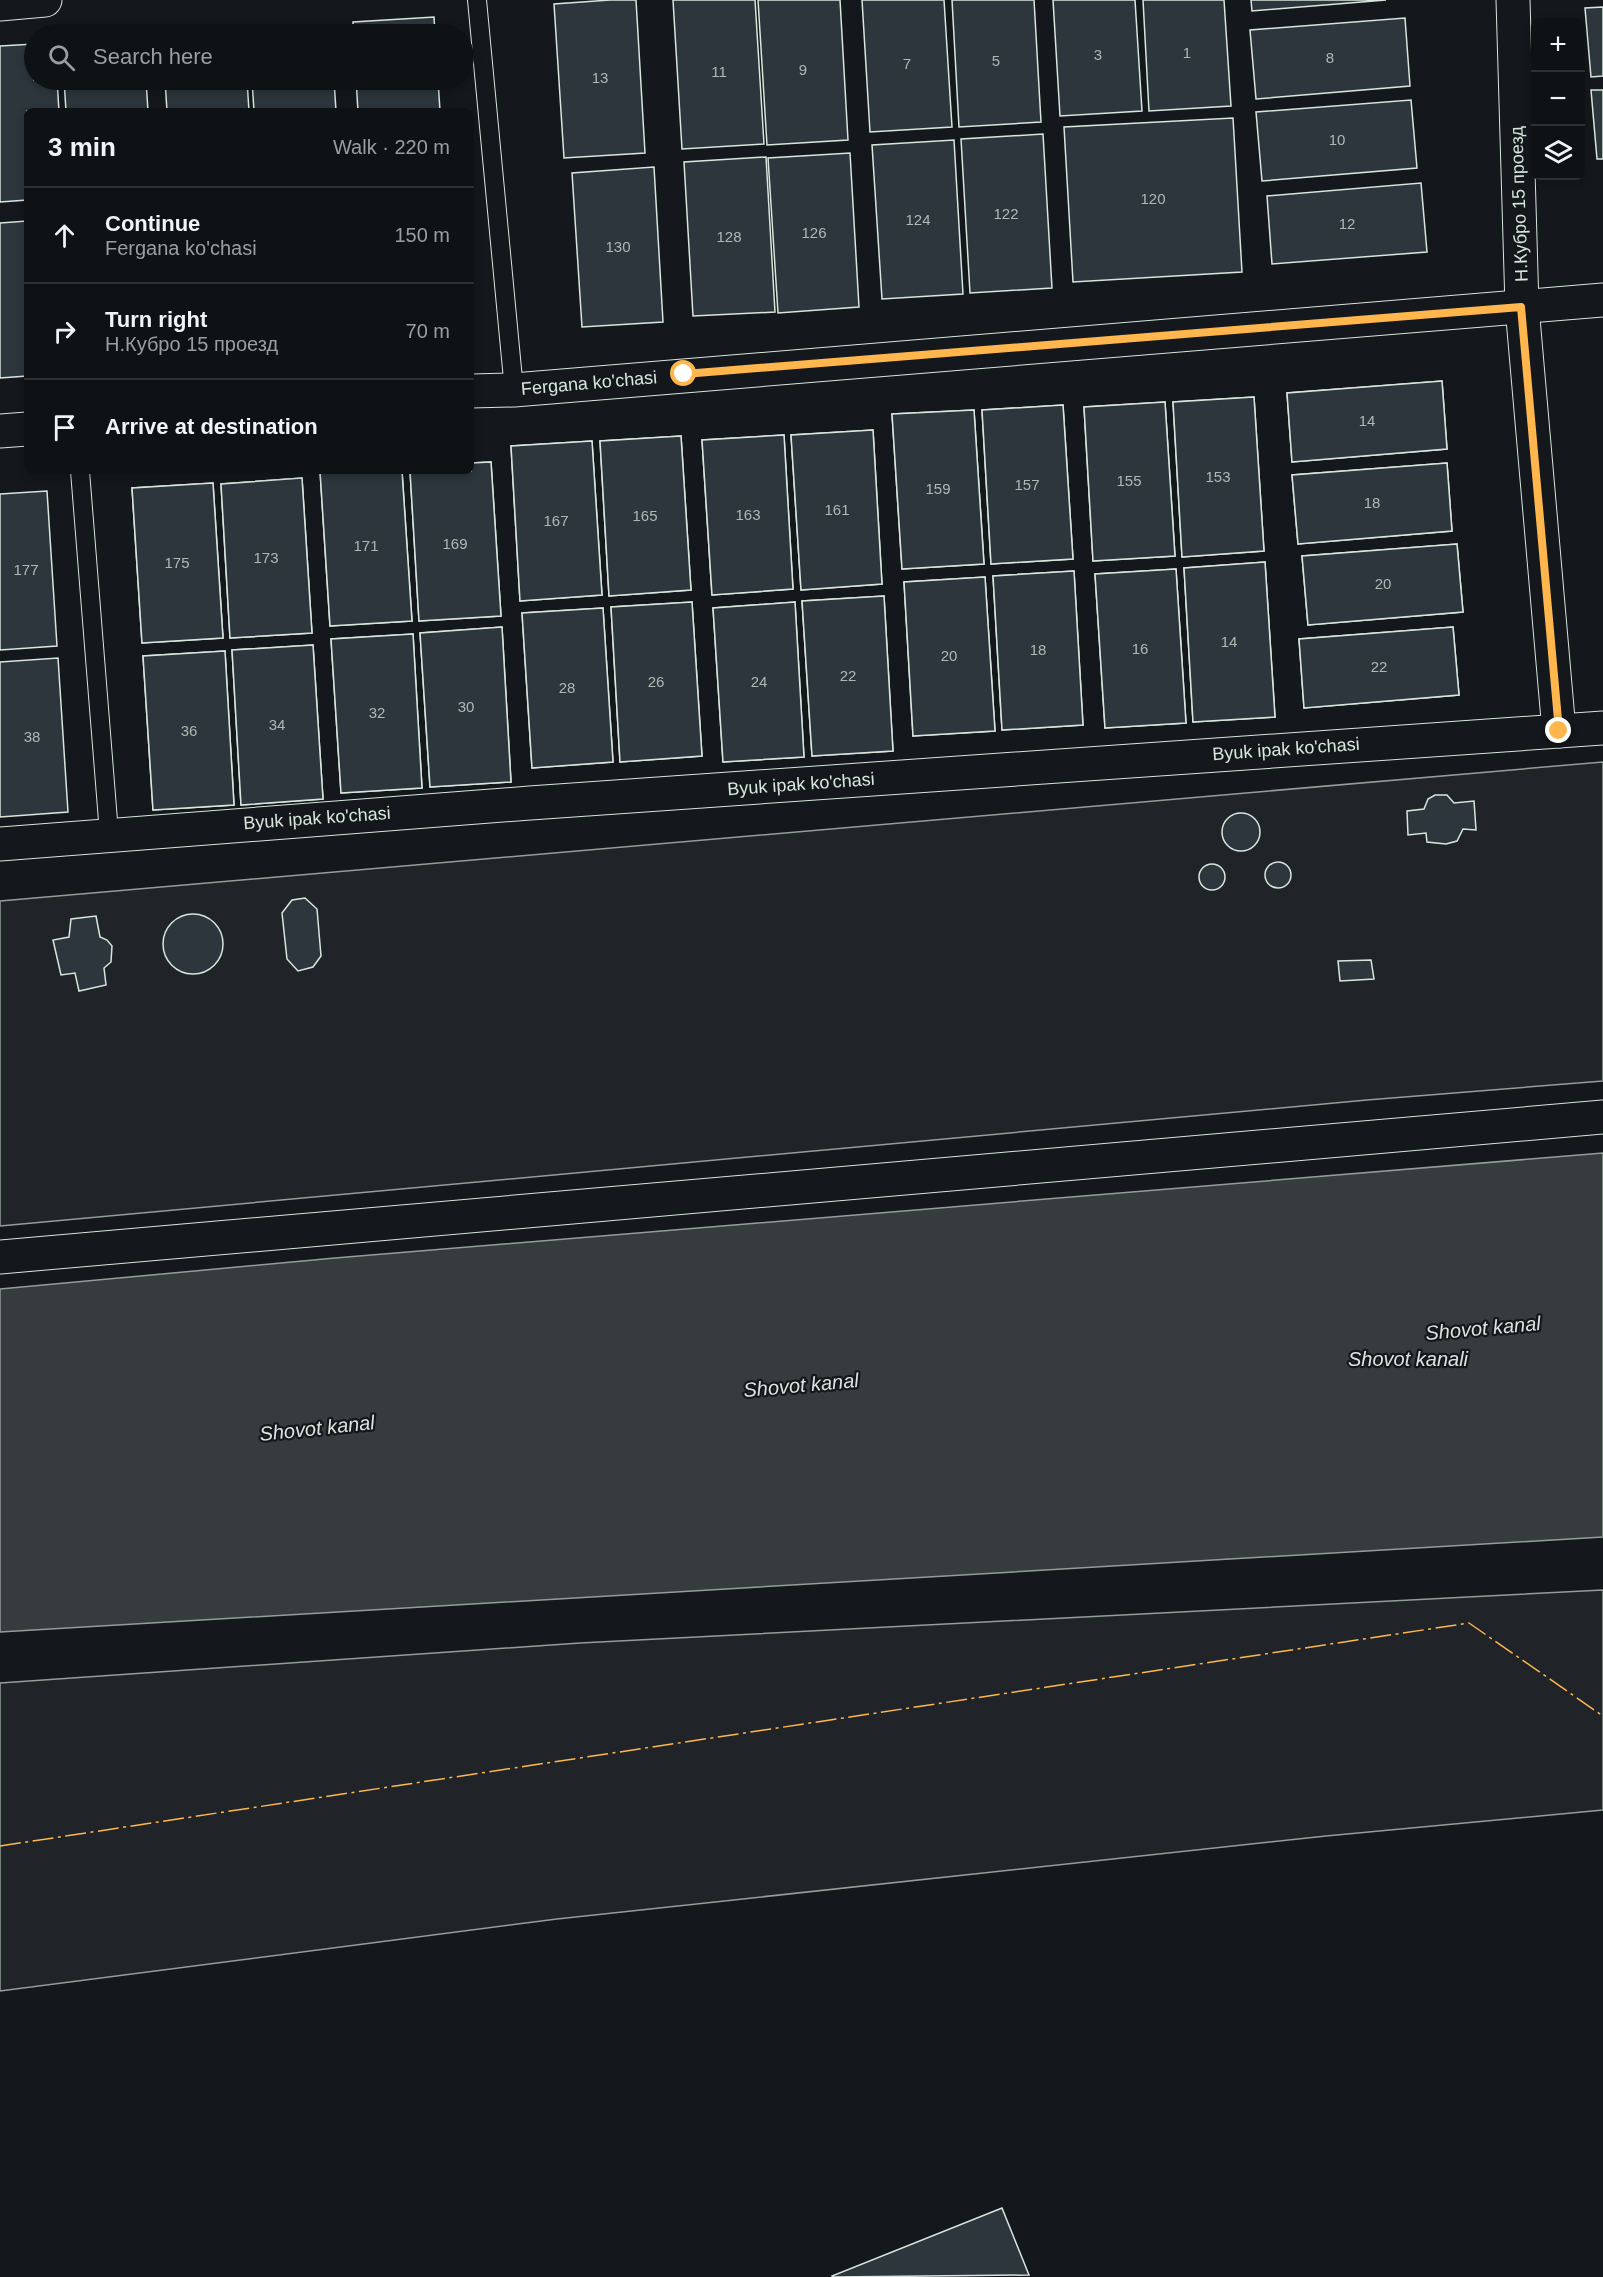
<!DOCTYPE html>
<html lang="en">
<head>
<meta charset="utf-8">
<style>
	body { margin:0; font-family:Arial,sans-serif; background:#1d2022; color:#f1f3f6 }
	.controls { position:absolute; right:18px; top:18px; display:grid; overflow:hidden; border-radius:9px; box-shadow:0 3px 9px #0003 }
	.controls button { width:54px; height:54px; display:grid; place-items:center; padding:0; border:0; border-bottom:2px solid #2f3234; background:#0f1215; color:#f1f3f6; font:30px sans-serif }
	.stop { position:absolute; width:18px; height:18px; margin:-14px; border:4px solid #ffb74d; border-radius:50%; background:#fff }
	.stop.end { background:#ffb74d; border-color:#fff; box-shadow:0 2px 6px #0008 }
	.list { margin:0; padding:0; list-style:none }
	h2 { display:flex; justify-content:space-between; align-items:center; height:78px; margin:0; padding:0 24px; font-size:26px }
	h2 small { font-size:20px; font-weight:400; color:#9b9ea0 }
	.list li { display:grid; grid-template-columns:39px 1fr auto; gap:18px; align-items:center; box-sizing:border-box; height:96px; padding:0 24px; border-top:2px solid #2f3234 }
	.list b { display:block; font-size:22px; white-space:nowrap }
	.list p { margin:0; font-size:20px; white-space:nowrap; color:#9b9ea0 }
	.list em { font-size:20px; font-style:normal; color:#9b9ea0 }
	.icon { flex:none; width:33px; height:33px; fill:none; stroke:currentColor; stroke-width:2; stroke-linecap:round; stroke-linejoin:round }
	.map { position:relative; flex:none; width:1603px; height:2277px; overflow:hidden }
	.search { position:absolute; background:#0f1215; box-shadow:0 3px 9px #0003; left:24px; top:24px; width:450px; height:66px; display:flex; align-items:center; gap:15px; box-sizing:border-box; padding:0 21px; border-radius:33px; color:#9b9ea0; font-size:22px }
	.panel { position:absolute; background:#0f1215; box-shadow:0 3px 9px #0003; left:24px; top:108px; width:450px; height:366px; border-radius:9px }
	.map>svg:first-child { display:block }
</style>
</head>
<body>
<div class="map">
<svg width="1603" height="2277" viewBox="0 0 1603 2277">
	<rect width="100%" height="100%" fill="#14181c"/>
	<g fill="#202428" stroke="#939e99" stroke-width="1.5">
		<path d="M1603,762V1081L1367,1100L0,1226V901Z"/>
		<path d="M1603,1590V1810L1326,1836L557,1919L0,1991V1683L580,1643Z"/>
	</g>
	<path fill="#363b3e" stroke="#939e99" stroke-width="1.5" d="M1603,1153V1537L0,1632V1289L335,1258Z"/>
	<g fill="#2c363c" stroke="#d8e6dc" stroke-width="1.5">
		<path d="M610,0H636L645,153L564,158L554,4Z"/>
		<path d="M673,0H755L764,144L682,149Z"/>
		<path d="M758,0H840L848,140L767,145Z"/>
		<path d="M862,0H944L952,127L870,132Z"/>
		<path d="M952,0H1034L1041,122L959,127Z"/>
		<path d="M1053,0H1135L1142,111L1060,116Z"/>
		<path d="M1143,0H1224L1231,106L1149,111Z"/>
		<path d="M1251,0H1386L1252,11Z"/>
		<path d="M1603,7V76L1591,77L1585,8Z"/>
		<path d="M434,17L435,34H353V22Z"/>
		<path d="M1405,18L1410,86L1256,99L1250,30Z"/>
		<path d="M331,31V34H277Z"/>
		<path d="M34,44V80H57L59,111H27V200L0,202V46Z"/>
		<path d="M64,80H146L148,111H66Z"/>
		<path d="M165,80H247L249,111H167Z"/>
		<path d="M252,80H334L336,111H254Z"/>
		<path d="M356,80H438L440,111H358Z"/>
		<path d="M1591,90H1603V159H1597Z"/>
		<path d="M1411,100L1417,168L1262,181L1256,112Z"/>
		<path d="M1233,118L1242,272L1073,282L1064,127Z"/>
		<path d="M1043,134L1052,288L970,293L961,139Z"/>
		<path d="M954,140L963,294L882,299L872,145Z"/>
		<path d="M850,153L859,307L778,313L768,158Z"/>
		<path d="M766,157L775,312L693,316L684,162Z"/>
		<path d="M654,167L663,322L582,327L572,173Z"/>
		<path d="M1421,183L1427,252L1272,264L1267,196Z"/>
		<path d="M27,221V376L0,378V223Z"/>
		<path d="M1442,381L1447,449L1292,462L1287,393Z"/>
		<path d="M1442,381L1447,449L1292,462L1287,393Z"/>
		<path d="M1254,397L1264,551L1182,557L1173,402Z"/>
		<path d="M1254,397L1264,551L1182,557L1173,402Z"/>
		<path d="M1165,402L1175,556L1093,561L1084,407Z"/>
		<path d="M1165,402L1175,556L1093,561L1084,407Z"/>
		<path d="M1063,405L1073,559L991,564L982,410Z"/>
		<path d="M1063,405L1073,559L991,564L982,410Z"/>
		<path d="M974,410L984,564L902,569L892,414Z"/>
		<path d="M974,410L984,564L902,569L892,414Z"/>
		<path d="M873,430L882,584L801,590L791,435Z"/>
		<path d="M873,430L882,584L801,590L791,435Z"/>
		<path d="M784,435L793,589L712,595L702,440Z"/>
		<path d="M784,435L793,589L712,595L702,440Z"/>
		<path d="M681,436L691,590L609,596L600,441Z"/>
		<path d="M681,436L691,590L609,596L600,441Z"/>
		<path d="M592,441L602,595L520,601L511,446Z"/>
		<path d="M592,441L602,595L520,601L511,446Z"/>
		<path d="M491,462L501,616L419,621L410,471H471V463Z"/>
		<path d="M491,462L501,616L419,621L410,471H471V463Z"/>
		<path d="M1447,463L1452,531L1298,544L1292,475Z"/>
		<path d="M1447,463L1452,531L1298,544L1292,475Z"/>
		<path d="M320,471H402L412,621L330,626Z"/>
		<path d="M320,471H402L412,621L330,626Z"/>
		<path d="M302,478L312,633L230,638L221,484Z"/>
		<path d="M302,478L312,633L230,638L221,484Z"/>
		<path d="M213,483L223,638L142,643L132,488Z"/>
		<path d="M213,483L223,638L142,643L132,488Z"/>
		<path d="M47,491L57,646L0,650V494Z"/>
		<path d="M1457,544L1463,612L1308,625L1302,556Z"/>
		<path d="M1457,544L1463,612L1308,625L1302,556Z"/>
		<path d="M1265,562L1275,717L1193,722L1184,568Z"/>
		<path d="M1265,562L1275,717L1193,722L1184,568Z"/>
		<path d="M1176,569L1186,723L1105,728L1095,574Z"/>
		<path d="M1176,569L1186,723L1105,728L1095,574Z"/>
		<path d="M1074,571L1083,725L1002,730L993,576Z"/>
		<path d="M1074,571L1083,725L1002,730L993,576Z"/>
		<path d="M985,577L995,731L913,736L904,582Z"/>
		<path d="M985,577L995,731L913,736L904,582Z"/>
		<path d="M884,596L893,751L812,756L802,601Z"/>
		<path d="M884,596L893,751L812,756L802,601Z"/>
		<path d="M692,602L702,756L620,762L611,607Z"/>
		<path d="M692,602L702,756L620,762L611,607Z"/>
		<path d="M795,602L804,757L723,762L713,608Z"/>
		<path d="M795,602L804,757L723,762L713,608Z"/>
		<path d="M603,608L613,762L532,768L522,613Z"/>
		<path d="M603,608L613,762L532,768L522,613Z"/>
		<path d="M502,627L511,782L430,787L420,633Z"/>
		<path d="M502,627L511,782L430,787L420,633Z"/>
		<path d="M1453,627L1459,695L1304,708L1299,639Z"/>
		<path d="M1453,627L1459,695L1304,708L1299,639Z"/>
		<path d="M413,634L422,788L341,793L331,639Z"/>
		<path d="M413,634L422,788L341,793L331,639Z"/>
		<path d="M313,645L323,799L241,805L232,650Z"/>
		<path d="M313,645L323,799L241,805L232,650Z"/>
		<path d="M225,651L234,805L153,810L143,656Z"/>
		<path d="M225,651L234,805L153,810L143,656Z"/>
		<path d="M58,658L68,812L0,817V662Z"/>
		<path d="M1435,795H1447L1454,803L1474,801L1476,830L1463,829L1457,841L1446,844L1427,842L1426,833L1408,835L1407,811L1424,809L1428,799Z"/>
		<circle cx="1241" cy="832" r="19"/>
		<circle cx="1278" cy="875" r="13"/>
		<circle cx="1212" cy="877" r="13"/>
		<path d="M305,898L317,909L321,956L313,967L298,971L287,959L282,913L292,900Z"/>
		<circle cx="193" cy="944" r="30"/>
		<path d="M96,916L100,937L107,940L112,946L111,962L104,968L106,985L79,991L75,973L61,975L53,940L69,937L71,919Z"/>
		<path d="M1371,960L1374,979L1340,981L1338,961Z"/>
		<path d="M1002,2208L1029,2275L833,2277L832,2276Z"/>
	</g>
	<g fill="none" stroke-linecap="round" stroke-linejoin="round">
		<g stroke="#d8e6dc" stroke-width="20">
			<g id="lane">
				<path d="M477,0L514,390"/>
				<path d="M80,471L109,833"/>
			</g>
		</g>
		<g stroke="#d8e6dc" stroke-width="35">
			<g id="street">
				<path d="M1513,0L1522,307L1559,731"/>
				<path d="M0,4L45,0"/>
				<path d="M471,391L514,390L1603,300"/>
				<path d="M0,431L27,429"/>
				<path d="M0,844L530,803L1603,728"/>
				<path d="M0,1257L1603,1117"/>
			</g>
		</g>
		<use href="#lane" stroke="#14181c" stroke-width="18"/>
		<use href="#street" stroke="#14181c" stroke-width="33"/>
		<path stroke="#ffb74d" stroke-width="1.5" stroke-dasharray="21 4.5 3 4.5" stroke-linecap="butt" d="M0,1846L1469,1623L1603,1716"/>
	</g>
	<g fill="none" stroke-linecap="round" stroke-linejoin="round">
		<path stroke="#ffb74d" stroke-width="8" d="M684,374L1521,307L1559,731"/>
	</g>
	<g text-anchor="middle" stroke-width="4.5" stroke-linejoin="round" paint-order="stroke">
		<g font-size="15" fill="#adbab4">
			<text x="1187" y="58">1</text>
			<text x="1098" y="60">3</text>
			<text x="1330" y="63">8</text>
			<text x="996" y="66">5</text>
			<text x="907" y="69">7</text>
			<text x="803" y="75">9</text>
			<text x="719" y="77">11</text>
			<text x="600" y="83">13</text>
			<text x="1337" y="145">10</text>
			<text x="1153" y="204">120</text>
			<text x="1006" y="219">122</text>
			<text x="918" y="225">124</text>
			<text x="1347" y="229">12</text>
			<text x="814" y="238">126</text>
			<text x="729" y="242">128</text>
			<text x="618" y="252">130</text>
			<text x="1367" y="426">14</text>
			<text x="1218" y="482">153</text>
			<text x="1129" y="486">155</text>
			<text x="1027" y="490">157</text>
			<text x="938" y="494">159</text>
			<text x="1372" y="508">18</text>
			<text x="837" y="515">161</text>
			<text x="748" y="520">163</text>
			<text x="645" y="521">165</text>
			<text x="556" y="526">167</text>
			<text x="455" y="549">169</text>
			<text x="366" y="551">171</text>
			<text x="266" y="563">173</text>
			<text x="177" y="568">175</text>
			<text x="26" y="575">177</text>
			<text x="1383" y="589">20</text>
			<text x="1229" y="647">14</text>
			<text x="1140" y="654">16</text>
			<text x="1038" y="655">18</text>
			<text x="949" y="661">20</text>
			<text x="1379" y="672">22</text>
			<text x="848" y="681">22</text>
			<text x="656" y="687">26</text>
			<text x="759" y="687">24</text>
			<text x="567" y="693">28</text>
			<text x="466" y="712">30</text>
			<text x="377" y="718">32</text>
			<text x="277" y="730">34</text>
			<text x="189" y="736">36</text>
			<text x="32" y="742">38</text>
		</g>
		<g font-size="18" fill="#d8e6dc" stroke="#14181c">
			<text transform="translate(1519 204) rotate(-92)" y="6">Н.Кубро 15 проезд</text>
			<text transform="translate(589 383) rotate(-5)" y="6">Fergana ko'chasi</text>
			<text transform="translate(1286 749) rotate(-4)" y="6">Byuk ipak ko'chasi</text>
			<text transform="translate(801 784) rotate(-4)" y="6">Byuk ipak ko'chasi</text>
			<text transform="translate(317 818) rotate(-4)" y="6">Byuk ipak ko'chasi</text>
		</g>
		<g font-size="20" font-style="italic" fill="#d8e6dc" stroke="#14181c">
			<text transform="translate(1483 1328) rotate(-5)" y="7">Shovot kanal</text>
			<text x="1408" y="1366">Shovot kanali</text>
			<text transform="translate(801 1385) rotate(-5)" y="7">Shovot kanal</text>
			<text transform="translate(317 1428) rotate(-6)" y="7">Shovot kanal</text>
		</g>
	</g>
</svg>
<div class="controls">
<button>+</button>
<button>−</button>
<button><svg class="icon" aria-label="layers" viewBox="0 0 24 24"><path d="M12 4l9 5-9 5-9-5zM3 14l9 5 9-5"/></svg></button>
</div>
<div class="stop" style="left:684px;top:374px"></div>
<div class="stop end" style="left:1559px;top:731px"></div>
<div class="search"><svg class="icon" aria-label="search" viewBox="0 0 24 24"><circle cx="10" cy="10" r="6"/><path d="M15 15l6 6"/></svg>Search here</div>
<section class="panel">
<h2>3 min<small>Walk · 220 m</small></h2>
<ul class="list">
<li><svg class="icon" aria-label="ahead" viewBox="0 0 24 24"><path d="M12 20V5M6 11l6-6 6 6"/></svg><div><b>Continue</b><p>Fergana ko'chasi</p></div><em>150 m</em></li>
<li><svg class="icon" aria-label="right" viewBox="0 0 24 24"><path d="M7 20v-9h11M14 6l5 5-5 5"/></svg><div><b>Turn right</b><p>Н.Кубро 15 проезд</p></div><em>70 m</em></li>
<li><svg class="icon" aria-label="arrive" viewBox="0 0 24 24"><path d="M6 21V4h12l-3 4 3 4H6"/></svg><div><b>Arrive at destination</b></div></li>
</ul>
</section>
</div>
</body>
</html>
